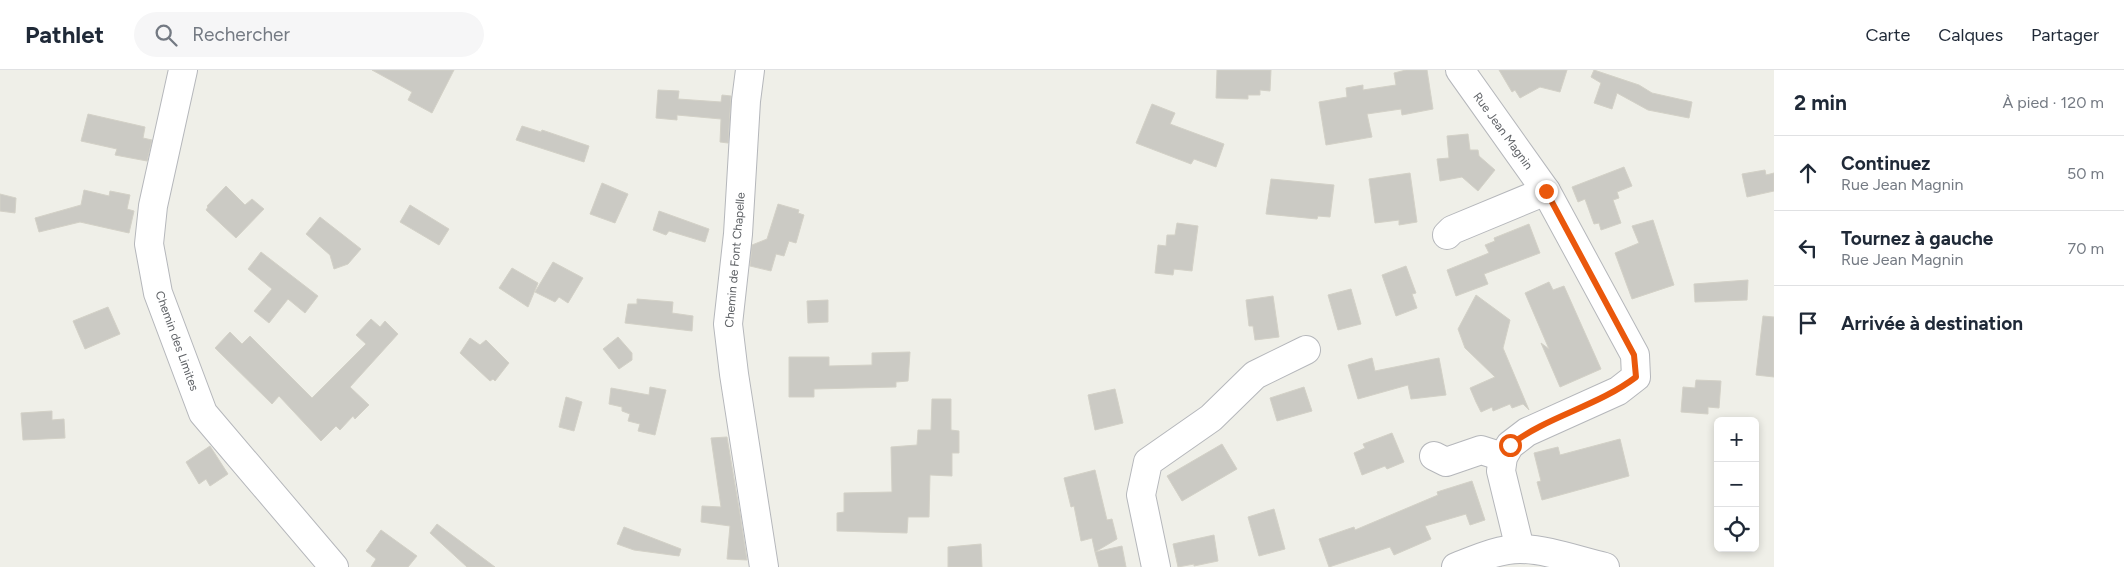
<!DOCTYPE html>
<html lang="fr">
<head>
<meta charset="utf-8">
<style>
	body { margin:0; font-family:Figtree,sans-serif; background:#f6f6f7; color:#1f2937 }
	.controls { position:absolute; right:15px; bottom:15px; display:grid; overflow:hidden; border-radius:8px; box-shadow:0 2px 8px #0003 }
	.controls button { width:45px; height:45px; display:grid; place-items:center; padding:0; border:0; border-bottom:1px solid #e0e1e3; background:#fff; color:#1f2937; font:25px sans-serif }
	.stop { position:absolute; width:15px; height:15px; margin:-11px; border:4px solid #ea580c; border-radius:50%; background:#fff }
	.stop.end { background:#ea580c; border-color:#fff; box-shadow:0 1px 5px #0008 }
	.list { margin:0; padding:0; list-style:none }
	h2 { display:flex; justify-content:space-between; align-items:center; height:65px; margin:0; padding:0 20px; font-size:21px }
	h2 small { font-size:16px; font-weight:400; color:#747a83 }
	.list li { display:grid; grid-template-columns:32px 1fr auto; gap:15px; align-items:center; box-sizing:border-box; height:75px; padding:0 20px; border-top:1px solid #e0e1e3 }
	.list b { display:block; font-size:19px; white-space:nowrap }
	.list p { margin:0; font-size:16px; white-space:nowrap; color:#747a83 }
	.list em { font-size:16px; font-style:normal; color:#747a83 }
	.icon { flex:none; width:28px; height:28px; fill:none; stroke:currentColor; stroke-width:2; stroke-linecap:round; stroke-linejoin:round }
	.map { position:relative; flex:none; width:1774px; height:497px; overflow:hidden }
	header { display:flex; align-items:center; gap:30px; box-sizing:border-box; height:70px; padding:0 25px; background:#fff; border-bottom:1px solid #e0e1e3 }
	header strong { font-size:24px }
	nav { display:flex; gap:28px; margin-inline-start:auto; font-size:18px }
	.search { width:350px; height:45px; background:#f6f6f7; display:flex; align-items:center; gap:12px; box-sizing:border-box; padding:0 18px; border-radius:28px; color:#747a83; font-size:19px }
	main { display:flex }
	aside { flex:1; background:#fff }
	.map>svg:first-child { display:block }
</style>
</head>
<body>
<header>
<strong>Pathlet</strong>
<div class="search"><svg class="icon" aria-label="search" viewBox="0 0 24 24"><circle cx="10" cy="10" r="6"/><path d="M15 15l6 6"/></svg>Rechercher</div>
<nav><a>Carte</a><a>Calques</a><a>Partager</a></nav>
</header>
<main>
<div class="map">
<svg width="1774" height="497" viewBox="0 0 1774 497">
	<rect width="100%" height="100%" fill="#efefe8"/>
	<g fill="#cbcac4" stroke="#d3d1c7">
		<path d="M372,0H454L432,43L408,30L412,22Z"/>
		<path d="M1217,0H1271L1270,21L1260,20V25H1248V29L1216,28Z"/>
		<path d="M1406,0H1427L1433,39L1402,45L1401,39L1367,44L1372,67L1326,75L1319,32L1347,27L1346,18L1363,15V20L1396,15L1394,3Z"/>
		<path d="M1499,0H1567L1560,22L1540,17L1520,28L1515,20L1512,22Z"/>
		<path d="M1594,0L1639,15L1652,23L1692,32L1689,48L1648,40L1617,23L1612,39L1594,33L1601,13L1591,7Z"/>
		<path d="M658,20L679,21L678,29L721,32L722,25L731,26L728,73L720,72L721,49L677,45V50L656,48Z"/>
		<path d="M1152,34L1175,43L1170,54L1224,74L1216,97L1194,89L1191,94L1136,73Z"/>
		<path d="M88,44L145,57L143,68L152,70L147,91L115,85L117,79L81,71Z"/>
		<path d="M522,56L541,62L542,60L589,76L584,92L516,70Z"/>
		<path d="M1468,64L1470,80H1478L1479,86L1495,100L1478,121L1462,107L1440,111L1437,89L1449,88L1447,66Z"/>
		<path d="M1624,97L1632,116L1617,122L1619,128L1613,130L1621,153L1601,160L1599,153L1594,154L1585,129L1578,132L1572,117Z"/>
		<path d="M1765,100L1766,105L1774,103V121L1747,127L1742,104Z"/>
		<path d="M1410,103L1417,152L1399,155V150L1375,153L1369,109Z"/>
		<path d="M1271,109L1334,115L1330,147L1318,146L1317,149L1266,144Z"/>
		<path d="M602,113L628,124L615,153L590,144Z"/>
		<path d="M226,116L245,135L252,129L264,139L236,168L206,140L208,137L207,136Z"/>
		<path d="M84,120L109,126L110,121L130,125L127,139L134,141L129,163L80,152L39,162L35,148L81,135Z"/>
		<path d="M0,124L16,128L15,143L0,141Z"/>
		<path d="M778,134L799,140L798,143L804,145L796,173L789,171L784,186L776,184L771,201L750,196L752,175L767,169Z"/>
		<path d="M410,135L449,159L439,175L400,152Z"/>
		<path d="M659,141L709,159L705,172L669,161L666,165L653,160Z"/>
		<path d="M320,147L361,179L348,194L334,199L330,185L306,164Z"/>
		<path d="M1653,150L1674,215L1632,229L1615,183L1639,173L1632,156Z"/>
		<path d="M1177,153L1198,156L1192,201L1174,199L1173,205L1155,203L1158,175L1166,176L1167,165H1175Z"/>
		<path d="M1529,154L1540,183L1484,204L1488,214L1456,226L1447,200L1489,183L1485,175L1495,171L1494,168Z"/>
		<path d="M261,182L318,226L305,243L288,229L269,253L254,241L272,219L248,199Z"/>
		<path d="M553,192L583,208L568,233L559,227L555,232L535,222Z"/>
		<path d="M1406,196L1416,223L1412,224L1417,238L1396,246L1382,205Z"/>
		<path d="M512,198L538,213L528,237L499,218Z"/>
		<path d="M1748,210L1747,230L1695,232L1694,214Z"/>
		<path d="M1549,212L1553,220L1564,216L1601,299L1560,317L1541,273L1549,279L1525,223Z"/>
		<path d="M1351,219L1361,254L1338,260L1328,225Z"/>
		<path d="M1476,225L1510,250L1503,278L1529,340L1523,334L1512,338L1510,334L1493,341L1492,337L1481,342L1476,332L1470,318L1495,307L1465,278L1458,259Z"/>
		<path d="M1273,226L1279,267L1255,270L1253,256H1249L1246,230Z"/>
		<path d="M637,229L673,232L672,243L693,246L692,261L625,253L628,234H637Z"/>
		<path d="M828,230V252L808,253L807,231Z"/>
		<path d="M108,237L120,264L85,279L73,251Z"/>
		<path d="M1763,246L1774,247V307L1756,305Z"/>
		<path d="M371,249L380,257L385,251L398,264L350,317L369,335L355,349L353,346L340,360L336,356L321,371L279,326L272,334L215,278L230,262L242,274L250,266L312,328L366,274L356,265Z"/>
		<path d="M618,267L632,283V290L619,299L603,279Z"/>
		<path d="M470,268L480,275L486,270L509,293L495,311L493,309L490,311L460,283Z"/>
		<path d="M910,282L908,311L896,312V317L814,319V327H789V287H829V296L872,295V283Z"/>
		<path d="M1372,288L1375,301L1439,288L1446,325L1411,329L1408,315L1358,329L1348,295Z"/>
		<path d="M1696,310L1721,311L1719,338L1708,337V344L1681,342L1683,317L1695,318Z"/>
		<path d="M650,317L666,320L655,365L638,361L640,354L628,351L630,344L622,341V337L609,334L611,318L649,325Z"/>
		<path d="M1304,317L1312,341L1277,351L1270,328Z"/>
		<path d="M1115,319L1123,353L1095,360L1088,325Z"/>
		<path d="M566,327L582,332L574,361L559,357Z"/>
		<path d="M932,329H951V360L959,361V383H952V406L930,405L929,447H908L907,463L837,461V443L844,442V423L892,422L891,377L917,375L918,360H931Z"/>
		<path d="M52,341V350L64,349L65,368L23,370L21,343Z"/>
		<path d="M1392,363L1404,392L1387,399L1385,396L1362,405L1354,383L1365,378L1363,374Z"/>
		<path d="M727,367L740,444L747,490L727,489L730,456L701,452L702,436L721,437L711,368Z"/>
		<path d="M1620,369L1629,406L1542,430L1537,412L1541,411L1534,383L1558,377L1560,385Z"/>
		<path d="M1222,374L1237,399L1182,431L1167,406Z"/>
		<path d="M210,376L228,404L210,416L206,409L199,414L186,392Z"/>
		<path d="M1095,400L1107,450L1112,449L1117,469L1095,482L1092,468L1081,471L1074,436L1071,437L1064,408Z"/>
		<path d="M1472,411L1485,450L1470,455L1466,444L1425,456L1431,469L1394,485L1390,477L1329,497L1319,469L1354,457L1355,460L1438,425L1437,422Z"/>
		<path d="M1274,439L1285,479L1259,486L1248,447Z"/>
		<path d="M437,454L495,497H467L430,463Z"/>
		<path d="M624,457L681,479L679,486L634,480L617,474Z"/>
		<path d="M381,460L417,486L408,497H371L376,489L366,481Z"/>
		<path d="M1214,465L1218,491L1194,496V494L1178,497L1173,474Z"/>
		<path d="M981,474L982,497H948V477Z"/>
		<path d="M1122,476L1126,497H1099L1095,482Z"/>
	</g>
	<g fill="none" stroke-linecap="round" stroke-linejoin="round">
		<g stroke="#b5b7bb" stroke-width="30">
			<g id="minor">
				<path d="M183,0L153,136L149,174L158,223L203,343L334,497"/>
				<path d="M750,0L746,31L738,164L728,254L734,304L764,497"/>
				<path d="M1460,0L1546,121L1635,285L1636,307L1618,321L1527,362L1510,375L1503,387L1501,401L1520,479"/>
				<path d="M1447,165L1452,160L1546,121"/>
				<path d="M1434,386L1446,392L1481,380L1503,387"/>
				<path d="M1156,497L1141,425L1148,392L1211,348L1255,305L1306,280"/>
				<path d="M1456,497C1477,489 1498,479 1520,479C1546,479 1579,491 1605,497"/>
			</g>
		</g>
		<use href="#minor" stroke="#fff" stroke-width="28"/>
	</g>
	<g fill="none" stroke-linecap="round" stroke-linejoin="round">
		<path stroke="#ea580c" stroke-width="6" d="M1510,375C1548,346 1598,336 1636,307L1634,285L1546,121"/>
	</g>
	<g text-anchor="middle" stroke-width="4" stroke-linejoin="round" paint-order="stroke">
		<g font-size="12" fill="#5f6266" stroke="#fff">
			<text transform="translate(1503 61) rotate(54)" y="4">Rue Jean Magnin</text>
			<text transform="translate(735 190) rotate(-85)" y="4">Chemin de Font Chapelle</text>
			<text transform="translate(177 271) rotate(70)" y="4">Chemin des Limites</text>
		</g>
	</g>
</svg>
<div class="controls">
<button>+</button>
<button>−</button>
<button><svg class="icon" aria-label="locate" viewBox="0 0 24 24"><circle cx="12" cy="12" r="6"/><path d="M12 2v4M12 18v4M2 12h4M18 12h4"/></svg></button>
</div>
<div class="stop" style="left:1510px;top:375px"></div>
<div class="stop end" style="left:1546px;top:121px"></div>
</div>
<aside>
<h2>2 min<small>À pied · 120 m</small></h2>
<ul class="list">
<li><svg class="icon" aria-label="ahead" viewBox="0 0 24 24"><path d="M12 20V5M6 11l6-6 6 6"/></svg><div><b>Continuez</b><p>Rue Jean Magnin</p></div><em>50 m</em></li>
<li><svg class="icon" aria-label="left" viewBox="0 0 24 24"><path d="M17 20v-9H6M10 6l-5 5 5 5"/></svg><div><b>Tournez à gauche</b><p>Rue Jean Magnin</p></div><em>70 m</em></li>
<li><svg class="icon" aria-label="arrive" viewBox="0 0 24 24"><path d="M6 21V4h12l-3 4 3 4H6"/></svg><div><b>Arrivée à destination</b></div></li>
</ul>
</aside>
</main>
</body>
</html>
